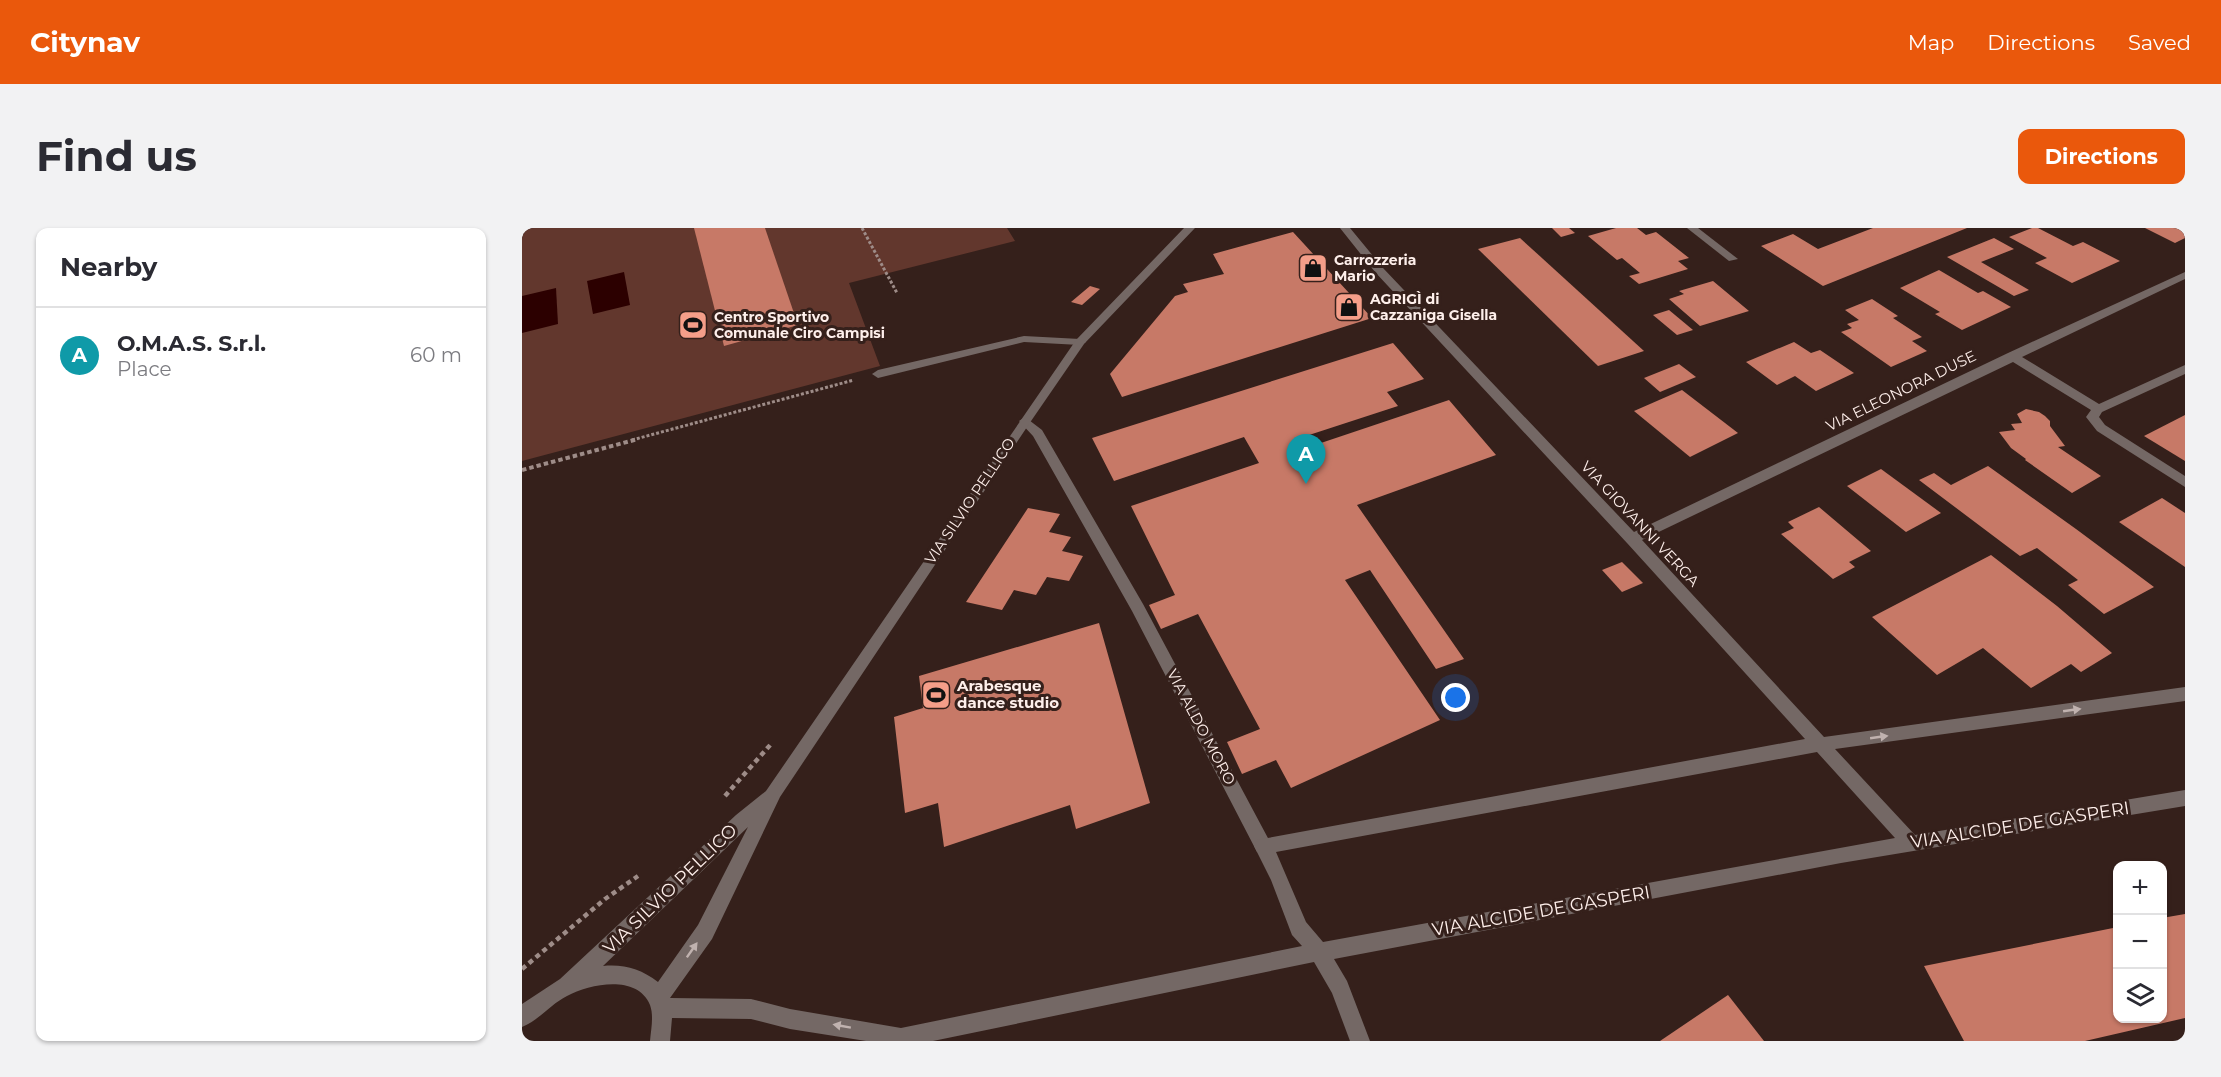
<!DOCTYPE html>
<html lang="en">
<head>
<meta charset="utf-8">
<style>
	body { margin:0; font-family:Montserrat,sans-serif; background:#f2f2f3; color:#2b2b33 }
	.controls { position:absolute; right:18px; bottom:18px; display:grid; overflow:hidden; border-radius:12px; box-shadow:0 2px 4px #0004 }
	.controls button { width:54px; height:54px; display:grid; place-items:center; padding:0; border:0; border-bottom:2px solid #e1e1e2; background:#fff; color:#2b2b33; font:30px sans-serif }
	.you { position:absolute; left:934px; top:470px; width:21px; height:21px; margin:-15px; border:4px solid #fff; border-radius:50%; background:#1a73e8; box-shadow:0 0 0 9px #1a73e833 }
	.badge { display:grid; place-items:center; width:39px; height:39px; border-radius:50%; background:#ea580c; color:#fff; font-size:20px; font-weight:700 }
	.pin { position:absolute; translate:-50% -50px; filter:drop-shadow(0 2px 3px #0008) }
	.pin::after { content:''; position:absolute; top:32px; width:21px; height:18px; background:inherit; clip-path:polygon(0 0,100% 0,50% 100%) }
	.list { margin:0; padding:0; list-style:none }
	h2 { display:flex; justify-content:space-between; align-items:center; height:78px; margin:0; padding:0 24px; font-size:26px }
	h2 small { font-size:20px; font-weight:400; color:#7c7c81 }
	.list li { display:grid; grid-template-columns:39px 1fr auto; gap:18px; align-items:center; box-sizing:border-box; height:96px; padding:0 24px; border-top:2px solid #e1e1e2 }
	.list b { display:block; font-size:22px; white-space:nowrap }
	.list p { margin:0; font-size:20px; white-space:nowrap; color:#7c7c81 }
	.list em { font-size:20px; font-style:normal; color:#7c7c81 }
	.icon { flex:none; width:33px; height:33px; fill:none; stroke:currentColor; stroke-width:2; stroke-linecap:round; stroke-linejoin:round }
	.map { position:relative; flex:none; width:1663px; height:813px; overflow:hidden; border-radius:12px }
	header { display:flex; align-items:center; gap:36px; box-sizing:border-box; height:84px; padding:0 30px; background:#ea580c; color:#fff }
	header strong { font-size:28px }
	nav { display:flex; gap:33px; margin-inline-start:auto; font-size:21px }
	.intro { display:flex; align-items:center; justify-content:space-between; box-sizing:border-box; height:144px; padding:0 36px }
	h1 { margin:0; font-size:42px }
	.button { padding:15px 27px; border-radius:12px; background:#ea580c; color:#fff; font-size:21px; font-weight:700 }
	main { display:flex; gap:36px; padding:0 36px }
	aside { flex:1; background:#fff; border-radius:12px; box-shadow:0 2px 4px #0004 }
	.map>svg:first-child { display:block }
</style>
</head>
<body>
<header>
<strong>Citynav</strong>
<nav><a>Map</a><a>Directions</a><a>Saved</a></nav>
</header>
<div class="intro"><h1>Find us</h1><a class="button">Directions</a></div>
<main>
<aside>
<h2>Nearby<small></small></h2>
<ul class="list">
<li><span class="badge" style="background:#0f9aa8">A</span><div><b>O.M.A.S. S.r.l.</b><p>Place</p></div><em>60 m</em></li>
</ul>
</aside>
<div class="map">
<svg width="1663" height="813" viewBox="0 0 1663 813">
	<rect width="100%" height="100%" fill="#35201b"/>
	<path fill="#62372d" d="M0,0H485L493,13L327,55L358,138L0,233Z"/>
	<g fill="#2c0000">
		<path d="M102,44L108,77L71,86L65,53Z"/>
		<path d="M34,60L36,96L0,105V68Z"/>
	</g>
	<g fill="#c77967">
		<path d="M172,0H243L276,97L202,118Z"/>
		<path d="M1030,0H1047L1053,5L1039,9Z"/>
		<path d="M1094,0H1115L1124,7L1134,4L1167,30L1156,33L1166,41L1117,56L1107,48L1118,45L1100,30L1095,32L1066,8Z"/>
		<path d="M1351,0H1445L1301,58L1239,18L1271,6L1296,21Z"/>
		<path d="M1510,0H1516L1551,18L1561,14L1598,33L1550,55L1513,35L1525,30L1487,9Z"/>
		<path d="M1623,0H1663V10L1653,15Z"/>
		<path d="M771,4L850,90L600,169L588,146L653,68L666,64L661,56L702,46L691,26Z"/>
		<path d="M998,10L1122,123L1076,138L956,21Z"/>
		<path d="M1472,10L1492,21L1459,34L1507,62L1492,68L1425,29Z"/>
		<path d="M1417,42L1456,65L1461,63L1489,79L1440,102L1413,86L1418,84L1378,60Z"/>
		<path d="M1191,53L1227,83L1178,98L1147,71L1162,66L1157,63Z"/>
		<path d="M568,58L578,61L560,77L549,74Z"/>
		<path d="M1350,71L1376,88L1371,90L1400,109L1390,113L1405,123L1369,139L1319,104L1330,100L1325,96L1337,92L1323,82Z"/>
		<path d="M1147,82L1171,102L1155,107L1131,87Z"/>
		<path d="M1272,114L1289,125L1298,122L1332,145L1294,163L1273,148L1255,157L1224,134Z"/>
		<path d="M871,115L902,151L865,164L876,178L784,208L790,218L927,172L974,227L835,277L942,431L914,441L848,342L823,352L918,492L769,560L754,532L720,546L705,514L738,501L676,386L639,401L627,377L653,367L609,278L737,235L722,209L592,253L570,210Z"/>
		<path d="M1157,136L1174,149L1138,164L1122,150Z"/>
		<path d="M1160,162L1216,205L1168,229L1112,183Z"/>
		<path d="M1504,181L1517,184L1523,188L1528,193V198L1543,218L1536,219L1579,248L1550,265L1503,232L1504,231L1489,220L1477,204L1493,202L1489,196L1500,195L1495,186Z"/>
		<path d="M1663,187V233L1622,208Z"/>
		<path d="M1466,238L1554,301L1632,359L1582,386L1546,357L1556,352L1515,320L1498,328L1397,252L1412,245L1429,257Z"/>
		<path d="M1359,241L1419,285L1384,304L1325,258Z"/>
		<path d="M1640,270L1663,285V339L1597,294Z"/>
		<path d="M1297,279L1349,323L1327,334L1333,339L1311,351L1259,306L1272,300L1266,294Z"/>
		<path d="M506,280L538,286L527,304L549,309L540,323L561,328L547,353L525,349L514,367L492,362L480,382L444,374Z"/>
		<path d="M1469,327L1535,378L1590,425L1559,444L1549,436L1509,460L1461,420L1415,447L1350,389Z"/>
		<path d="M1100,334L1121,355L1100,364L1080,342Z"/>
		<path d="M577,395L628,575L554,601L548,577L422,619L416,575L383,585L372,489L401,480L397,448Z"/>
		<path d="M1663,686V790L1563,813H1442L1402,738L1596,699V790H1640V690Z"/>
		<path d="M1206,767L1242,813H1138Z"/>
	</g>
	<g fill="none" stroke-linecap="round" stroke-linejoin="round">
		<g stroke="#9e8c88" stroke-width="3" stroke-dasharray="3 2" stroke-linecap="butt">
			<path d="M340,0L375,65"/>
			<path d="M110,212L332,152"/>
		</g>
		<path stroke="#9e8c88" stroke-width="4" stroke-dasharray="4.5 3" stroke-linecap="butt" d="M0,242L116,211"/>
		<g stroke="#9e8c88" stroke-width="4.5" stroke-dasharray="5 4" stroke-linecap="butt">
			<path d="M203,568L250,515"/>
			<path d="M0,741L83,671L116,648"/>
		</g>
		<g fill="#746865" fill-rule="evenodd">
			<path d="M502,108L558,111L564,114L558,117L502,114L356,150L350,146L356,142Z"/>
			<path d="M503,189L520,202L621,376L747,612L750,618L747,624L741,626L735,624L610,383L511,208L497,193Z"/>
		</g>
		<g fill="#746865" fill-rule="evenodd">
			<path d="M662,0H673L562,116L507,196L258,569L190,711L148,770L229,771L268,781L379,800L780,718L770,707L749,652L732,618L735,612L1283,511L1105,315L853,44L818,0H828L861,40L1112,304L1486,125L1663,44V51L1500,129L1577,176L1663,137V146L1580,184L1577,189L1583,197L1663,248V259L1575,203L1564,189L1569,182L1491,134L1120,312L1302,509L1663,459V473L1313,521L1393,607L1663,562V578L1319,635L812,731L825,753L848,813H828L810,765L792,734L411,813H344L268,801L229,791L150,790L148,813H128C129,801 132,788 128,777C115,746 68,756 45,768C29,776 17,792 0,799V776L38,751L214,587L244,563L554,112ZM1295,524L1373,610L801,714L784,694L754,624ZM226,599L176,697L136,754C119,741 102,736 81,738Z"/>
			<path d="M1165,0H1176L1216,31L1207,33Z"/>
		</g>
	</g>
	<defs><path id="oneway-solid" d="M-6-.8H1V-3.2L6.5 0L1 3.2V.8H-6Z" transform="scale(1.5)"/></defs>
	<g fill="#c0b2af">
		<use href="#oneway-solid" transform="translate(1550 482) rotate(-8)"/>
		<use href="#oneway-solid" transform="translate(1357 509) rotate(-8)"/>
		<use href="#oneway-solid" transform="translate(170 722) rotate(-55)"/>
		<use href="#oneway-solid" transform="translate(320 798) rotate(-170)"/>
	</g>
	<defs>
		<g id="shop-square" transform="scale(1.5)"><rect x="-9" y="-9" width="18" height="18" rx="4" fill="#f49e89" stroke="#35201b"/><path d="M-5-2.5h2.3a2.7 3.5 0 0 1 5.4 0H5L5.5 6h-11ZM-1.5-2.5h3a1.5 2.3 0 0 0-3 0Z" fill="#111"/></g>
		<g id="stadium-square" transform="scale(1.5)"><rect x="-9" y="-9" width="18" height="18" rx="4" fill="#f49e89" stroke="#35201b"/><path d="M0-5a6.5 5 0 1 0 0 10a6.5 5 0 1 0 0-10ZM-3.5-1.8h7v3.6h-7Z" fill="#111"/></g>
	</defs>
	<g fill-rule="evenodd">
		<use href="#shop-square" x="791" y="40"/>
		<use href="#shop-square" x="827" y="79"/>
		<use href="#stadium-square" x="171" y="97"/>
		<use href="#stadium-square" x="414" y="467"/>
	</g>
	<g text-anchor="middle" stroke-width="6" stroke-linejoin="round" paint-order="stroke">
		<g font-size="14" font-weight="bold" fill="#feefeb" stroke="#35201b" text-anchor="start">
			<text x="812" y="37">Carrozzeria<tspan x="812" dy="16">Mario</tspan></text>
			<text x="848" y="76">AGRIGÌ di<tspan x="848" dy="16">Cazzaniga Gisella</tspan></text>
			<text x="192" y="94">Centro Sportivo<tspan x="192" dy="16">Comunale Ciro Campisi</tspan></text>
		</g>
		<g font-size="15" fill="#feefeb" stroke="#35201b">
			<text transform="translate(1379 163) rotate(-26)" y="5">VIA ELEONORA DUSE</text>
			<text transform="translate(448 273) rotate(-56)" y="5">VIA SILVIO PELLICO</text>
			<text transform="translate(1118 296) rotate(47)" y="5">VIA GIOVANNI VERGA</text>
			<text transform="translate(679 499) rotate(62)" y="5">VIA ALDO MORO</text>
		</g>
		<g font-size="15" font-weight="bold" fill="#feefeb" stroke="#35201b" text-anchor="start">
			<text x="435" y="463">Arabesque<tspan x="435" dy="17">dance studio</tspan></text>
		</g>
		<g font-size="18" fill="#feefeb" stroke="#35201b">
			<text transform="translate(1498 597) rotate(-9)" y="6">VIA ALCIDE DE GASPERI</text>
			<text transform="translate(148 661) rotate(-44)" y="6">VIA SILVIO PELLICO</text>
			<text transform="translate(1019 683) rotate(-10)" y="6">VIA ALCIDE DE GASPERI</text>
		</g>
	</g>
</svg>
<div class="controls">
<button>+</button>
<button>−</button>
<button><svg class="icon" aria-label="layers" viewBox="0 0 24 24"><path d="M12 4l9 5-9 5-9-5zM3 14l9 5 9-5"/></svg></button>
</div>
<div class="you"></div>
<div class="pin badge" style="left:784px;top:256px;background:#0f9aa8">A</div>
</div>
</main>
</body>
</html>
